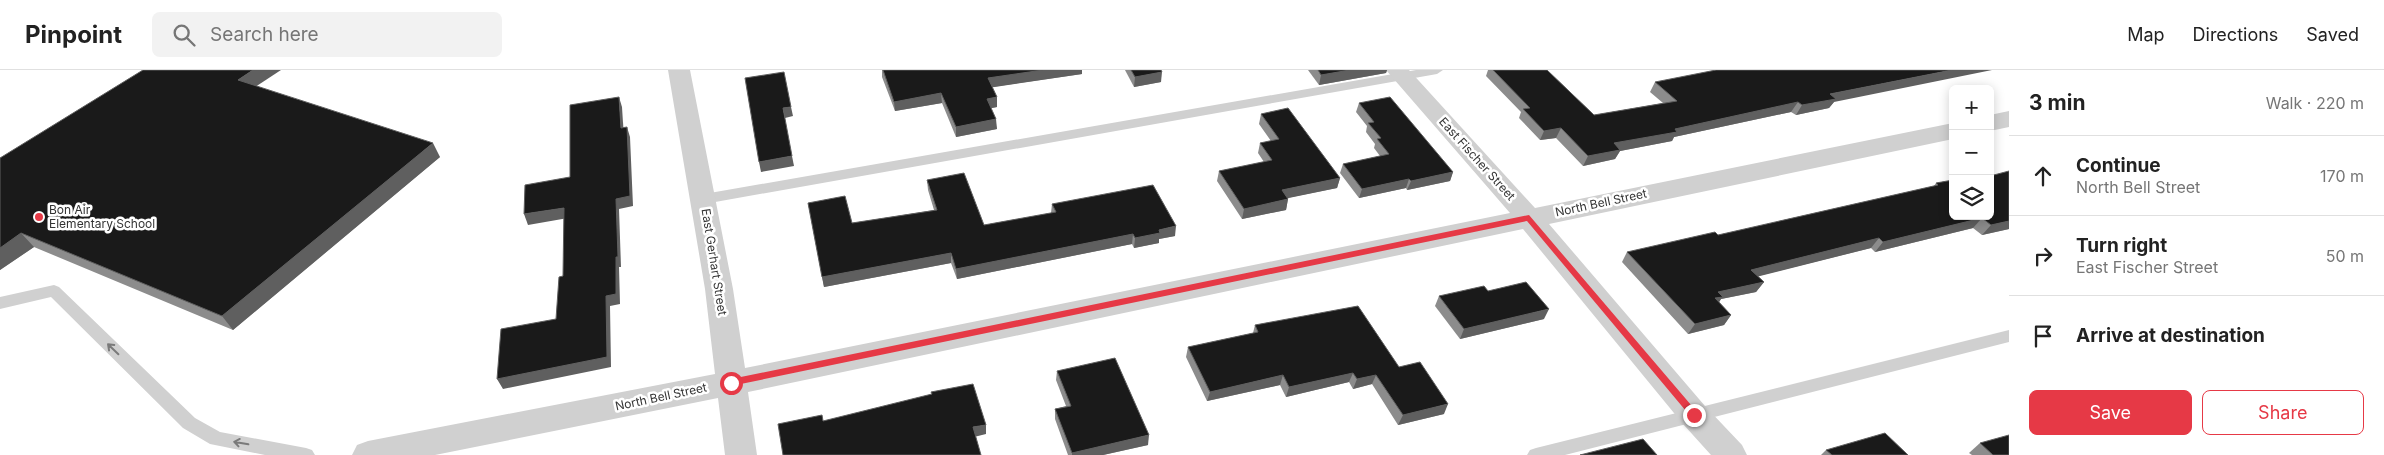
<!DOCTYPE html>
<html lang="en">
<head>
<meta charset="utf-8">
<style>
	body { margin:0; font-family:Inter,sans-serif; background:#f2f2f2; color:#222 }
	.controls { position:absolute; right:15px; top:15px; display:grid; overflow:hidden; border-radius:8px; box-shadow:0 2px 12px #0003 }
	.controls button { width:45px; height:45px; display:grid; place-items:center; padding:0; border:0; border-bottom:1px solid #e0e0e0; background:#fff; color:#222; font:25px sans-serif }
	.stop { position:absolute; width:15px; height:15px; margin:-11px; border:4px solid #e63946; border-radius:50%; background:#fff }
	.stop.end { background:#e63946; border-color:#fff; box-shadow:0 1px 5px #0008 }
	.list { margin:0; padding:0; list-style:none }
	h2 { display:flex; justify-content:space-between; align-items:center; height:65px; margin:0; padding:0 20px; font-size:21px }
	h2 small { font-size:16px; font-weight:400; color:#767676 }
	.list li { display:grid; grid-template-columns:32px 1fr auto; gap:15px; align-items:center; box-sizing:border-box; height:80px; padding:0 20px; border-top:1px solid #e0e0e0 }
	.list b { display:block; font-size:19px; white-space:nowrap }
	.list p { margin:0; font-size:16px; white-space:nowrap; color:#767676 }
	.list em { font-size:16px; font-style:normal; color:#767676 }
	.actions { display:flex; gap:10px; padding:15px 20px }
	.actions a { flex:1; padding:11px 0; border:1px solid #e63946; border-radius:8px; text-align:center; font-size:18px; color:#e63946 }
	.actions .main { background:#e63946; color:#fff }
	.icon { flex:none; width:28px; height:28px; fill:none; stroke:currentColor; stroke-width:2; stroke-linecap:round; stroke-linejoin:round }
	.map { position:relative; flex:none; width:2009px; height:385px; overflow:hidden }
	header { display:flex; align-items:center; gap:30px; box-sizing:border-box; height:70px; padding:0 25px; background:#fff; border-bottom:1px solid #e0e0e0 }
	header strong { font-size:24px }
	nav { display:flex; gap:28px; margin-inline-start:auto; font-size:18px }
	.search { width:350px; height:45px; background:#f2f2f2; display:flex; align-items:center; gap:12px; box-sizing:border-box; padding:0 18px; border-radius:8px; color:#767676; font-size:19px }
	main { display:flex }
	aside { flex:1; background:#fff }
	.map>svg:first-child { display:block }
</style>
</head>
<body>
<header>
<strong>Pinpoint</strong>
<div class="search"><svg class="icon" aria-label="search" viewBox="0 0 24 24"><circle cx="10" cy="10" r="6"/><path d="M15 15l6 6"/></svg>Search here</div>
<nav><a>Map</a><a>Directions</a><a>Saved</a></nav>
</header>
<main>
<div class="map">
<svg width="2009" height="385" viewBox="0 0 2009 385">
	<rect width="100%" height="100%" fill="#fff"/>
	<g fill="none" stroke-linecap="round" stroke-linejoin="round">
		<g fill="#d0d0d0" fill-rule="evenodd">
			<path d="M1416,0H1443L1437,4L704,134L697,129L704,124Z"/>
			<path d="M54,215L59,217L195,348L220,362L306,378L312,380L315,385H265L210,374L183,358L51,227L0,239V227Z"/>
			<path d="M2009,260V272L1565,385H1527L1530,380L1536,378Z"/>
		</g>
		<g fill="#d0d0d0" fill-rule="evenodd">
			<path d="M668,0H690L733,219L745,298L1510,143L1386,0H1409L1535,138L1953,53V69L1549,154L1705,336L1742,375L1747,385H1711L1683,354L1523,159L748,322L757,385H725L718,328L435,385H352L357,375L368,371L715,304L705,219Z"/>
			<path d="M2009,41V57L1990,61V45Z"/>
		</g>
	</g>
	<g fill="#8c8c8c">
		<path d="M882,0H1082V4L992,17L997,37L991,38L997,59L956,67L942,33L895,41L882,7Z"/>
		<path d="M1125,0H1161V12L1134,17Z"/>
		<path d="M1308,0H1387L1386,3L1319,15Z"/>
		<path d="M1488,0H1547L1594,45L1663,33L1650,22L1655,12L1834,32L1829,38L1796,45L1791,42L1674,67L1672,71L1620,81L1615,89L1583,96L1556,68L1540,70L1519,48L1521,42L1486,6Z"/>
		<path d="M257,16L440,87L233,260L34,177L0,200V88Z"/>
		<path d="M1359,33L1453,102L1450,111L1407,120L1406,118L1359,128L1340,103L1343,94L1380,86L1374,78L1375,74L1366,62L1367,56L1356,42Z"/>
		<path d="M1261,44L1340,108L1337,118L1287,128L1288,129L1286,140L1242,149L1217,111L1219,101L1264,92L1258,83L1260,73L1271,71L1259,54Z"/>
		<path d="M2009,101V159L1982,165L1973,158L1875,182L1871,178L1758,206L1764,212L1756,222L1721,229L1719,232L1731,245L1724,255L1688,264L1622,192L1627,182L1718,165L1934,116L1936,113L1953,110V146Z"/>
		<path d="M927,110L984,155L1051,143L1052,134L1175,166L1159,169V173L1134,178L1132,174L957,209L951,193L824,217L808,133L852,153L934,140L928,120Z"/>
		<path d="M1488,221L1544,249L1460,269L1435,236L1439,226Z"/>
		<path d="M1255,255L1399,297L1444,344L1398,355L1372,314L1353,319L1349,312L1286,327L1280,315L1207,331L1186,287L1188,277L1253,263Z"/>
		<path d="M1057,301L1148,375L1103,385H1068L1055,349V339L1066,336L1056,310Z"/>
		<path d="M1980,373L2009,385H1972L1969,383Z"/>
		<path d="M1826,380L1908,385H1821Z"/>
	</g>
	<g fill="#5f5f5f">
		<path d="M253,0H281L246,23L238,10Z"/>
		<path d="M1043,0H1082V4L988,18V8Z"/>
		<path d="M1350,0H1387L1386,3L1319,15L1321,5Z"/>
		<path d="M1952,0H1992L1834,32L1829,38L1796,45L1802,35L1830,24Z"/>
		<path d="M1162,2L1161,12L1134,17L1135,7Z"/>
		<path d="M941,23L942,33L895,41L894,32Z"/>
		<path d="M619,27L622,37L624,68L621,58Z"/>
		<path d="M997,27V37L987,39V29Z"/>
		<path d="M1798,32L1791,42L1674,67L1672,71L1620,81L1615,89L1583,96L1588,86L1614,73L1675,59Z"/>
		<path d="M791,37L793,46L785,48L783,38Z"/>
		<path d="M996,49L997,59L956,67V57Z"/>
		<path d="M627,57L630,67L633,136L619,139L621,197H619L620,234L610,236L611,297L503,319L497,309L606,226L616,187V129Z"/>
		<path d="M1561,58L1556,68L1540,70L1544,61Z"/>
		<path d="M433,73L440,87L233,260L222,246Z"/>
		<path d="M792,86L794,96L761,102L759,92Z"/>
		<path d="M1453,102L1450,111L1407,120L1411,111Z"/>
		<path d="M1340,108L1337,118L1279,130L1282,120Z"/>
		<path d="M1409,109L1406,118L1359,128L1362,119Z"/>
		<path d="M1288,129L1286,140L1242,149L1244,139Z"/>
		<path d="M564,138L568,148L528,155L524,144Z"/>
		<path d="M1982,148L1973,158L1875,182L1883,172Z"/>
		<path d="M2009,151V159L1982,165L1991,155Z"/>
		<path d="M1176,156L1175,166L1159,169V173L1134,178L1135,168L1159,160Z"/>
		<path d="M21,163L34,177L0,200V178Z"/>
		<path d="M1133,164L1132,174L957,209L956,199Z"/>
		<path d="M1879,168L1871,178L1744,210L1751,200Z"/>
		<path d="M951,183V193L824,217L822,207Z"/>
		<path d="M1764,212L1756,222L1721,229L1716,237L1708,238L1718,222Z"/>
		<path d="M1549,239L1544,249L1460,269L1464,259Z"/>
		<path d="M1731,245L1724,255L1688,264L1695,254Z"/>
		<path d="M1353,303L1349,312L1286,327L1289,317Z"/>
		<path d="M1283,305L1280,315L1207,331L1210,322Z"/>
		<path d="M1376,305L1372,314L1353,319L1357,309Z"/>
		<path d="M1448,334L1444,344L1398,355L1403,345Z"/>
		<path d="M986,355V364L974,367L973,357Z"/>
		<path d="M1149,365L1148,375L1103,385H1072V383Z"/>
	</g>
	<g fill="#1a1a1a" stroke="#5f5f5f">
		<path d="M143,0H253L238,10L433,73L222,246L21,163L0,178V88Z"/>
		<path d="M883,0H1043L988,8L997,27L987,29L996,49L956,57L941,23L894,32Z"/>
		<path d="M1131,0H1161L1162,2L1135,7Z"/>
		<path d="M1318,0H1350L1321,5Z"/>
		<path d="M1493,0H1547L1594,45L1677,31L1655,12L1716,0H1952L1830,24L1836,29L1802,35L1798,32L1675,59L1677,62L1614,73L1620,80L1588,86L1561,58L1544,61L1523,39L1530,38Z"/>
		<path d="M784,2L791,37L783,38L792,86L759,92L745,8Z"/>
		<path d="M619,27L621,58L627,57L630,126L616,129L618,187H616V224L606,226L607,287L497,309L501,259L556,249L559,207L563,206L564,138L524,144L525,115L570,107V35Z"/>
		<path d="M1390,27L1453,102L1411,111L1409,109L1362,119L1343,94L1389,84L1377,69L1381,68L1368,53L1374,52L1359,33Z"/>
		<path d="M1288,38L1340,108L1282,120L1288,129L1244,139L1219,101L1272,90L1260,73L1279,69L1261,44Z"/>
		<path d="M2009,101V151L1991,155L1982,148L1883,172L1879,168L1751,200L1764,212L1718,222L1723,227L1715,228L1731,245L1695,254L1627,182L1715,162L1718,165L1938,115L1936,113L1953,110V146H1990V106Z"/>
		<path d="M964,103L984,155L1056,142L1052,134L1153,115L1176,156L1159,160L1160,163L1135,168L1133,164L956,199L951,183L822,207L808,133L845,126L852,153L937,140L927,110Z"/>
		<path d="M1526,212L1549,239L1464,259L1439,226L1484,216L1488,221Z"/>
		<path d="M1358,236L1399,297L1420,292L1448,334L1403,345L1376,305L1357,309L1353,303L1289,317L1283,305L1210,322L1188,277L1258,262L1255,255Z"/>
		<path d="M1115,288L1149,365L1072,383L1055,339L1071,336L1057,301Z"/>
		<path d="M973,314L986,355L973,357L981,385H783L778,354L822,345L823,351L932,324L931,322Z"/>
		<path d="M1885,363L1908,385H1832L1826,380Z"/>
		<path d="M2009,365V385H1993L1980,373Z"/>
		<path d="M1643,369L1657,385H1580Z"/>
	</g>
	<defs><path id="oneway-shaft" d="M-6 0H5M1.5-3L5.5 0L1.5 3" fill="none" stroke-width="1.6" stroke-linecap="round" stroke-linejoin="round" transform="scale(1.25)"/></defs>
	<g stroke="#7a7a7a">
		<use href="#oneway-shaft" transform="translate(113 279) rotate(-136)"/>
		<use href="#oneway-shaft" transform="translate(241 373) rotate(-170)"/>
	</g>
	<path fill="#e63946" d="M1529,145L1697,342V347H1691L1527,151L731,316L727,313L731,309Z"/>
	<circle fill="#e63946" stroke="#fff" stroke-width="2" cx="39" cy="147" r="5"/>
	<g text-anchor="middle" stroke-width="5" stroke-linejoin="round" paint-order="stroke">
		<g font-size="12" fill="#333" stroke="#fff">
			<text transform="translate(1477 89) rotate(48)" y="4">East Fischer Street</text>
			<text transform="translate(1601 133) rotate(-12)" y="4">North Bell Street</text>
			<text transform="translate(714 192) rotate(81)" y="4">East Gerhart Street</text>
			<text transform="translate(661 327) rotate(-12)" y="4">North Bell Street</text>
		</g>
		<g font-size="12" fill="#333" stroke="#fff" text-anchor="start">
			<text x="49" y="144">Bon Air<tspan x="49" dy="14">Elementary School</tspan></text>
		</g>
	</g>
</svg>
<div class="controls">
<button>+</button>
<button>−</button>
<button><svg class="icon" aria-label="layers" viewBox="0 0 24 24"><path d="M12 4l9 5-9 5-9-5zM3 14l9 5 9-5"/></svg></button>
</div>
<div class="stop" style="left:731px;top:313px"></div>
<div class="stop end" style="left:1694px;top:345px"></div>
</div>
<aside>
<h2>3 min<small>Walk · 220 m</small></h2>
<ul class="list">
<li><svg class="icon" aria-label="ahead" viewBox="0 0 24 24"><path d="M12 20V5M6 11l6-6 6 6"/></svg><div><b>Continue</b><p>North Bell Street</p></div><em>170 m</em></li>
<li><svg class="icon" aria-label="right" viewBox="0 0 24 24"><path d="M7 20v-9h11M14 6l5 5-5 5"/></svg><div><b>Turn right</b><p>East Fischer Street</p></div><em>50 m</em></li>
<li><svg class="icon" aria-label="arrive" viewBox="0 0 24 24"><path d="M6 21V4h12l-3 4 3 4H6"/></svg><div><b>Arrive at destination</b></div></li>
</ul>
<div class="actions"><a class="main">Save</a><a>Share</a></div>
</aside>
</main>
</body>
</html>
